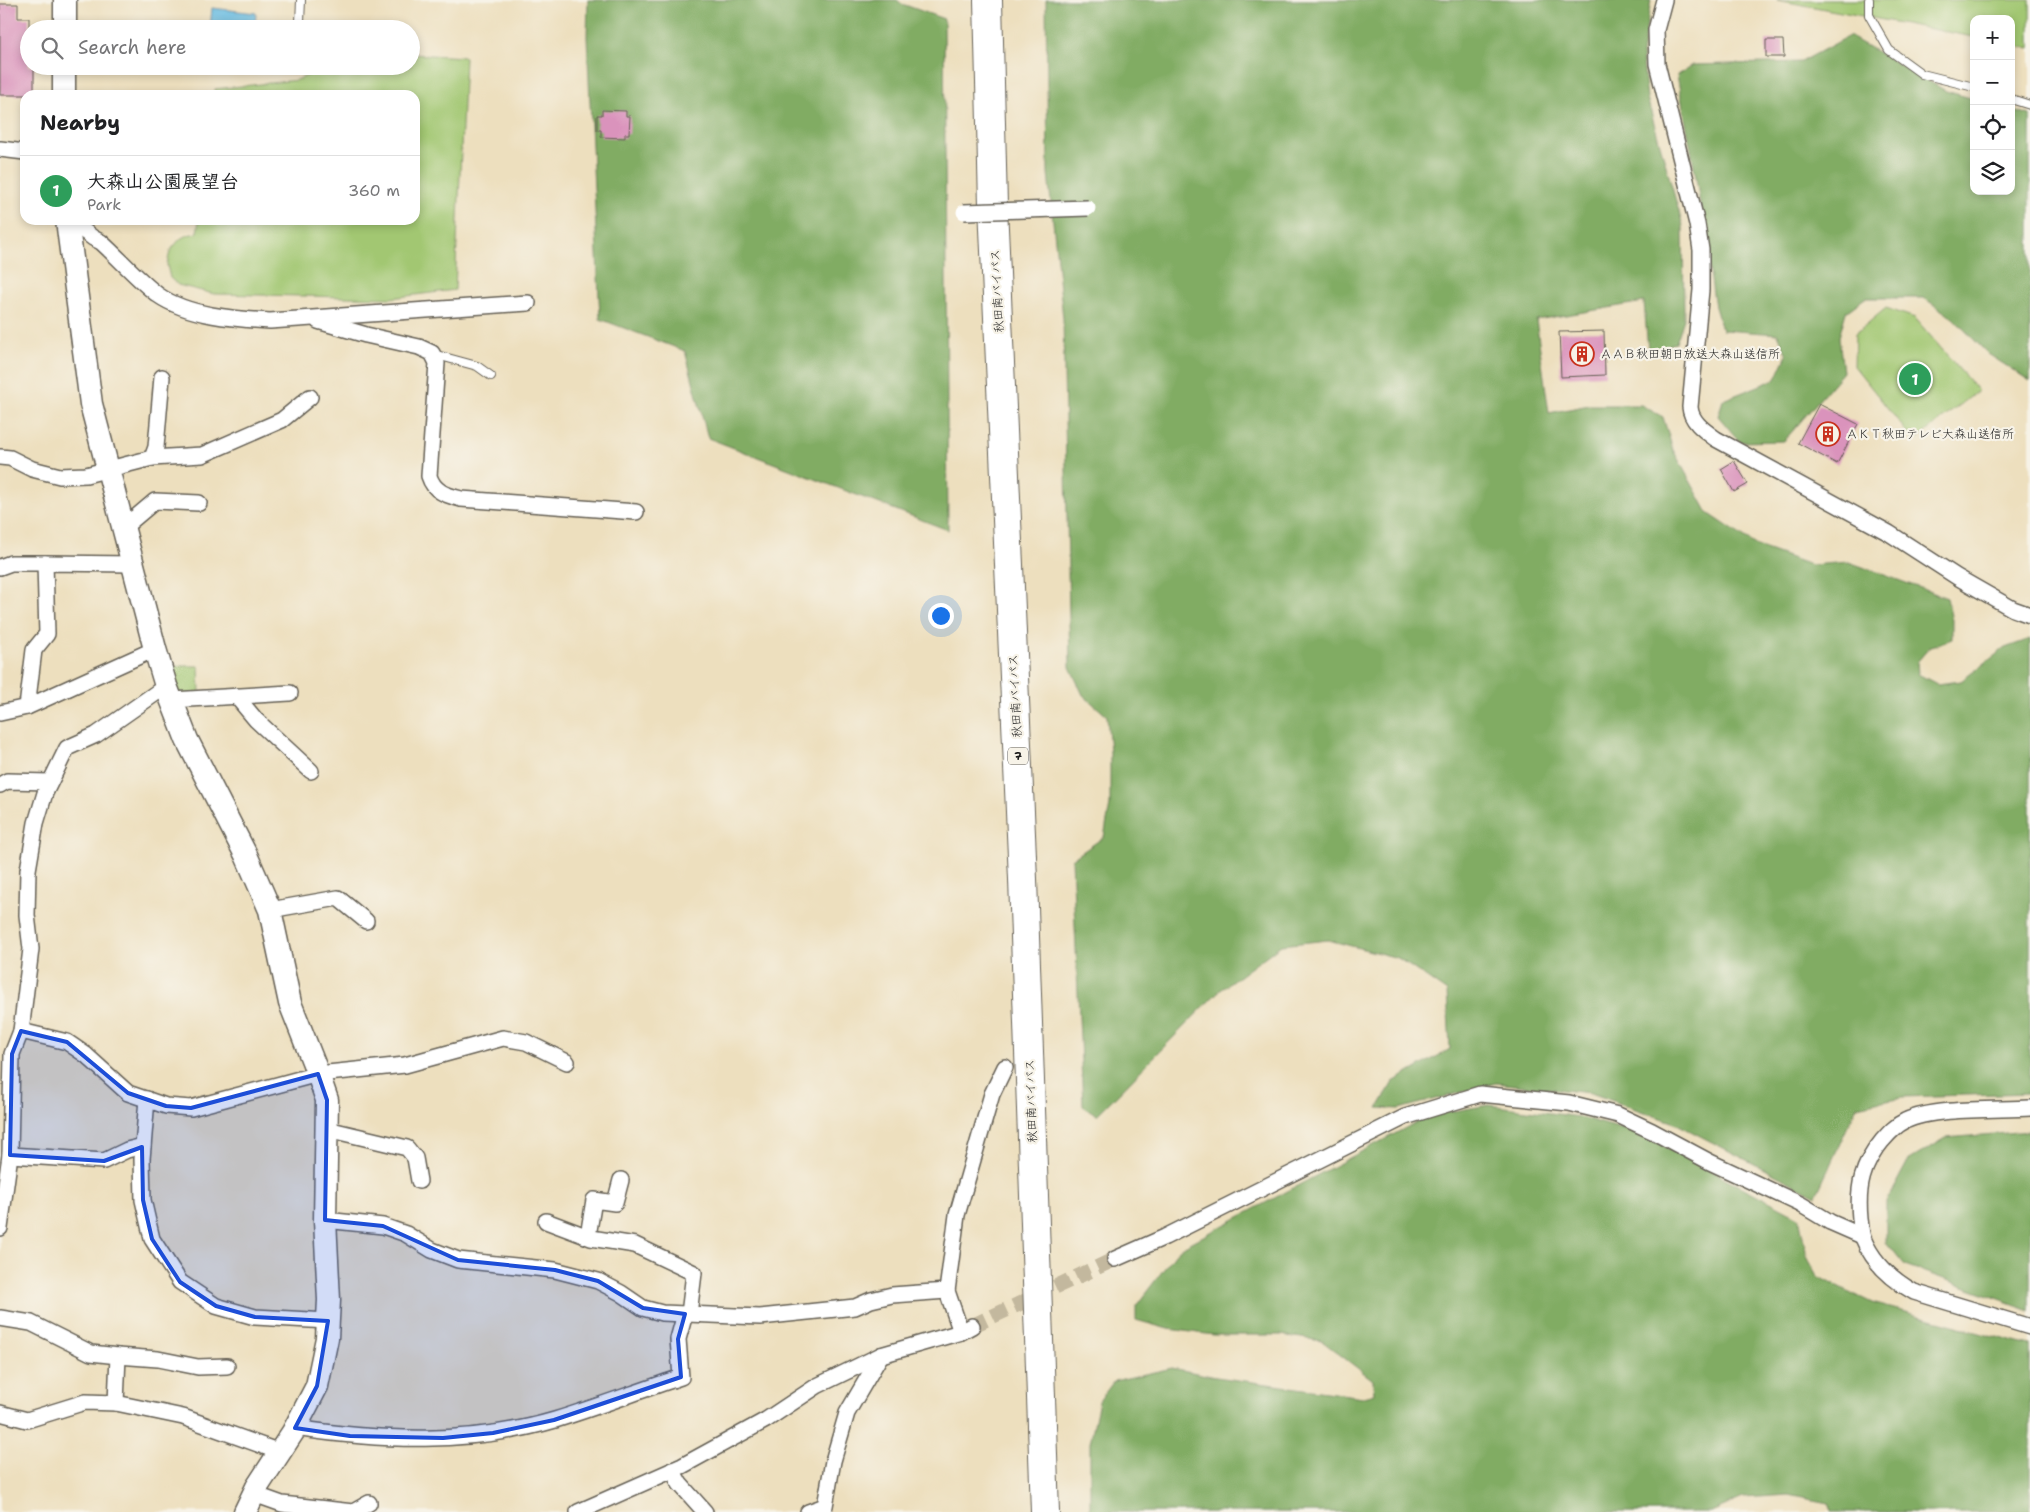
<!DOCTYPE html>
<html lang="en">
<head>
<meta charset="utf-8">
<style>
	body { margin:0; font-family:"Shantell Sans","Klee One",sans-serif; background:#f2f2f2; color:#202124 }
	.controls { position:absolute; right:15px; top:15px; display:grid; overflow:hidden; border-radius:10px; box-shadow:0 2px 8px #0003 }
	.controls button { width:45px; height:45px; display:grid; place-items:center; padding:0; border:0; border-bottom:1px solid #e0e0e0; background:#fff; color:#202124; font:25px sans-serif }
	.you { position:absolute; left:940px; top:615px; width:18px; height:18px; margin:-12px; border:4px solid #fff; border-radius:50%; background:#1a73e8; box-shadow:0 0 0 8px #1a73e833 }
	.badge { display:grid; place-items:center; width:32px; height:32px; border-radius:50%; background:#c8321e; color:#fff; font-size:16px; font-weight:700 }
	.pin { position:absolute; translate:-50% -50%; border:2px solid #fff; box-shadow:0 1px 5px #0006 }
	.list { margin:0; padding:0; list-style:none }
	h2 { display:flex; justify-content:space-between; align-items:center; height:65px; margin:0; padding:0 20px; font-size:21px }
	h2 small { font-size:16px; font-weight:400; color:#757577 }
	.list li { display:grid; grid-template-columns:32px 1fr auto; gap:15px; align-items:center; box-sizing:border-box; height:70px; padding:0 20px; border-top:1px solid #e0e0e0 }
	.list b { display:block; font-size:19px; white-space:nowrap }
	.list p { margin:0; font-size:16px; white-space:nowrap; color:#757577 }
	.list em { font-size:16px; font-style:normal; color:#757577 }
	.icon { flex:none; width:28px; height:28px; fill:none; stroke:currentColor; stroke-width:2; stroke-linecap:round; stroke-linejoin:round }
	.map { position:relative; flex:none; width:2030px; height:1512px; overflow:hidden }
	.search { position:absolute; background:#fff; box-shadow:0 2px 8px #0003; left:20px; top:20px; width:400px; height:55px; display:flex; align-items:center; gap:12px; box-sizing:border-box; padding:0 18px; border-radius:28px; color:#757577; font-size:19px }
	.panel { position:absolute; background:#fff; box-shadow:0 2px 8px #0003; left:20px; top:90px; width:400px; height:135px; border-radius:15px }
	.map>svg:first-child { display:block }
</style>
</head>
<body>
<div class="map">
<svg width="2030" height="1512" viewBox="0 0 2030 1512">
	<rect width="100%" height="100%" fill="#f7f3e8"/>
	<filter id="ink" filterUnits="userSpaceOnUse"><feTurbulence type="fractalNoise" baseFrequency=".02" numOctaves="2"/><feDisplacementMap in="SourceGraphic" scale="10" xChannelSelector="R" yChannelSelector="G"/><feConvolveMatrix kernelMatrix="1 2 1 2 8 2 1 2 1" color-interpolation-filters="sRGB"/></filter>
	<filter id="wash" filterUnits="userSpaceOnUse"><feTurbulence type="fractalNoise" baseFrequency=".0096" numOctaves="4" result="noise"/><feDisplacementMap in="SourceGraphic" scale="20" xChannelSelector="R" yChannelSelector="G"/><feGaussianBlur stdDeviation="1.12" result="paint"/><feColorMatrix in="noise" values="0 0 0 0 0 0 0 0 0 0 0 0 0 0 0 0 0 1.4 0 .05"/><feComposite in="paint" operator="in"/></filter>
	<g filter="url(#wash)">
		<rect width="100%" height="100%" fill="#eddfbe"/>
		<g fill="#a2c772" stroke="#5f7247">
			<path d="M1777,0H2030V48L2011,45V19H1974V37Z"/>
			<path d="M411,54L465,57L455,290L391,298L214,294L178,285L170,278L167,265L170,251L180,239L187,235L197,233L199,220H415V95H215V89L297,80L329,66H411Z"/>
			<path d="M1886,308L1915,318L1978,391L1914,441L1854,366L1855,334Z"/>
			<path d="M166,666H199L200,694L177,696Z"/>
		</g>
		<g fill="#81ac64" stroke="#4e6440">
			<path d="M588,0H897L902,4L944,19L948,530L708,438L685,351L600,319L587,37Z"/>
			<path d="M1046,0H1651L1642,54L1647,98L1683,226L1684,319L1676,343L1648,351L1644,302L1536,320L1549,413L1589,405H1641L1663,417L1673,450L1708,513L1757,546L1811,565L1849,562L1947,598L1952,620V639L1929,648L1917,662L1918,674L1937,684L1961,681L2005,648L2030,639V1093L1902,1097L1857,1106L1816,1196L1677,1124L1591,1093L1496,1083L1399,1109L1378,1108L1393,1082L1450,1049L1447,992L1398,958L1328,940L1281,945L1218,992L1097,1115L1083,1106L1072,859L1104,837L1110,805V752L1107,716L1083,695L1070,667L1063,318L1048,173Z"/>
			<path d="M1849,36L1946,91L1974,99V191H2011V109L2030,115V381L1988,354L1953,318L1924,298H1865L1846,312L1839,337L1843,372L1784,441L1740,442L1718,416L1723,400L1776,379L1787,355L1778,334L1722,330L1715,307L1696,177L1677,75L1693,65L1801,62Z"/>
			<path d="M1489,1105L1580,1117L1643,1135L1799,1217L1807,1256L1817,1276L1872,1303L2030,1346V1512H1831L1828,1503L1788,1495L1743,1498L1711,1512H1086L1090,1507V1443L1099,1401L1114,1381L1172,1368L1216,1377L1363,1397L1374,1394L1373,1380L1322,1341L1281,1335H1214L1168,1329L1136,1320V1306L1179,1249L1430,1115Z"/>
			<path d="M2030,1131V1310L1905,1265L1886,1242V1202L1908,1161L1946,1138Z"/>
		</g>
		<path fill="#64bae1" stroke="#406b7e" d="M212,8L256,13L255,29H210Z"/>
		<g id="blocks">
			<g fill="#da93bc">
				<path d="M0,4H18V18H29V66H34V95H0Z"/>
				<path d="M1766,40H1783L1784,57H1766Z"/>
				<path d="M602,110L626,111V116H630L629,134H625V138L601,137V130H597V115H602Z"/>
				<path d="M1604,331L1605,375L1561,377L1559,332Z"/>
				<path d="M1819,404L1858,424L1837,464L1798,443Z"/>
				<path d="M1734,461L1748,484L1734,492L1721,469Z"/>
			</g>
		</g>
	</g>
	<g filter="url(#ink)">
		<use href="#blocks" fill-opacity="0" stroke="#656055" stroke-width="1"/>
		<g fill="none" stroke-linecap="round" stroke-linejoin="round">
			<path stroke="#c3b89e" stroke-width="15" stroke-dasharray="15 8" stroke-linecap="butt" d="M972,1326L1115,1259"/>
			<g stroke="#656055" stroke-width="10">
				<g id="lane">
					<path d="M1869,0V15L1889,50L1922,74L1974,87"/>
					<path d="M300,22L301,0"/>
					<path d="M2011,99L2030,105"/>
					<path d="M433,354L477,366L491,376"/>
				</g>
			</g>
			<g stroke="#656055" stroke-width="18">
				<g id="street">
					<path d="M1664,0L1656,30L1657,64L1697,224L1701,250V290L1690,407C1691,422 1705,431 1716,439L1889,533L1957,577L2013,609L2030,615"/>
					<path d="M0,149L25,152"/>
					<path d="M70,220L93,238L101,242C119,258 138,280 158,295C188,316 235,319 270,321L528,303"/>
					<path d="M318,321L366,335L419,347L432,353L437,363L429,476C434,492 446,495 461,499L636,512"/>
					<path d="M0,457L10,458L32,469L60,476L86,475L152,458L156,447L162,377"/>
					<path d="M152,458L202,455L282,420L310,397"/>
					<path d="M123,528L155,501L199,503"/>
					<path d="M133,564L45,563L47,634L34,650L27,707L155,649"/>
					<path d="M0,567L11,563H45"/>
					<path d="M236,696L256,720L311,771"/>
					<path d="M172,700L290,693"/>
					<path d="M0,713L27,707"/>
					<path d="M0,785L7,781L50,782"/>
					<path d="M270,910L338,898L366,921"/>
					<path d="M21,1031L67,1042L86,1055L128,1093L166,1106L191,1108L318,1074L405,1065L503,1038L526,1042L567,1062"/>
					<path d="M147,1099L142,1159L143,1200L152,1239L180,1282L216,1306L255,1317L328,1321"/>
					<path d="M2030,1108C1997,1110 1933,1107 1905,1121C1896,1125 1889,1133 1882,1141C1862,1165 1857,1187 1860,1219C1861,1225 1861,1232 1863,1238C1873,1263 1891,1279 1914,1292L2030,1327"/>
					<path d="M327,1129L407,1148L415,1158L419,1181"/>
					<path d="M10,1155L104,1161L127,1150L143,1146"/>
					<path d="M325,1220L383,1226L406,1234L432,1250L458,1260L555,1270L598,1281L621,1293L643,1308L662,1313L760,1317L855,1307L871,1300L892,1295L947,1291"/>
					<path d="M546,1221L591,1238L635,1245L694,1273L689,1314"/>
					<path d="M0,1228L10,1155L12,1054L21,1031L31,949L27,915L28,870L36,823L45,793L67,748L96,735L166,686"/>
					<path d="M588,1236L594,1200L615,1203L621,1180"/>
					<path d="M1115,1259L1165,1237L1405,1117L1480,1094L1569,1103L1618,1115L1652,1131L1710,1162L1800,1204L1830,1222L1862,1236"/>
					<path d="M0,1318L31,1323L91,1353L118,1356L116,1403"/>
					<path d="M961,1332L947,1291L957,1215L992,1094L1005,1067"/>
					<path d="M118,1356L158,1359L198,1367L227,1366"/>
					<path d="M0,1413L27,1420L85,1402L116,1403L183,1417L280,1452"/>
					<path d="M295,1428C381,1441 470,1445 555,1420C597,1407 639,1391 681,1377L678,1339L685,1314"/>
					<path d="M672,1470L680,1484L705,1512"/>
					<path d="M254,1494L282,1504L353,1512L369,1503"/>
					<path d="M578,1512L682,1466L766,1420L817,1386L881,1355L961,1332L972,1326"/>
					<path d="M808,1512L825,1506L833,1461L847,1413L881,1355"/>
				</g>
			</g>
			<g stroke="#656055" stroke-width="25">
				<g id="secondary">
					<path d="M65,29V0"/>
					<path d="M64,66V95"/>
					<path d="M67,220L91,404L155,649L166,686L187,740L246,855L270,910L290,1003L318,1074L327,1100L325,1220L329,1300L327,1338L317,1386L293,1432L257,1487L245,1512"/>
				</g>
			</g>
			<g stroke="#656055" stroke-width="30">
				<path id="highway" d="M988,0L993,206L1023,879L1045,1512"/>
			</g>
			<use href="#lane" stroke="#fff" stroke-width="8"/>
			<use href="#street" stroke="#fff" stroke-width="15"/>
			<use href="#secondary" stroke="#fff" stroke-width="22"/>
			<use href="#highway" stroke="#fff" stroke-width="28"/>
			<g stroke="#656055" stroke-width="18" stroke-linecap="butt">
				<path id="street-bridge" d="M964,212L1088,208"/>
			</g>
			<use href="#street-bridge" stroke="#fff" stroke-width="15"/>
		</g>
	</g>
	<path fill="#1d4ed8" fill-opacity="0.2" stroke="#1d4ed8" stroke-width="4" stroke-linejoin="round" d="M21,1031L67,1042L128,1093L166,1106L191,1108L318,1074L327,1100L325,1220L383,1226L458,1260L555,1270L598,1281L643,1308L685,1314L678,1339L681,1377L554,1420L493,1433L443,1438L350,1436L295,1428L317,1386L328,1321L255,1317L216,1306L180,1282L152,1239L143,1200L142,1147L104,1161L10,1155L12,1054Z"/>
	<defs>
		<g id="building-ring" transform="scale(1.25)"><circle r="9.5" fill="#f7f3e8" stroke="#c8321e" stroke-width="1.5"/><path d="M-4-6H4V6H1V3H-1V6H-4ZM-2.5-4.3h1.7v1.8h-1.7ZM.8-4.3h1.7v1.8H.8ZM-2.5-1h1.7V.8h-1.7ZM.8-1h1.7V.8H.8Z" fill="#c8321e"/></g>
	</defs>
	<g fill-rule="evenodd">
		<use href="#building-ring" x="1582" y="354"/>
		<use href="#building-ring" x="1828" y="434"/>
	</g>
	<g text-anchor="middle" stroke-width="4.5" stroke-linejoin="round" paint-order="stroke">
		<rect fill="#f7f3e8" stroke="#5e5c59" stroke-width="1" x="1008" y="747.5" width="20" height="17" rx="4"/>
		<g font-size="11" font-weight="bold" fill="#1c1c1c">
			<text x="1018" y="760">7</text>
		</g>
		<g font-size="12" fill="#1c1c1c" stroke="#f7f3e8">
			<text transform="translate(997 291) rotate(-93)" y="4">秋田南バイパス</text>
			<text transform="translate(1015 696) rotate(-93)" y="4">秋田南バイパス</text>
			<text transform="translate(1031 1101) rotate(-92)" y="4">秋田南バイパス</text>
		</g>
		<g font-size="12" fill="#1c1c1c" stroke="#f7f3e8" text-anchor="start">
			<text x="1600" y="358">ＡＡＢ秋田朝日放送大森山送信所</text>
			<text x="1846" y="438">ＡＫＴ秋田テレビ大森山送信所</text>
		</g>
	</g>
</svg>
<div class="controls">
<button>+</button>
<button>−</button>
<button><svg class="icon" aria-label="locate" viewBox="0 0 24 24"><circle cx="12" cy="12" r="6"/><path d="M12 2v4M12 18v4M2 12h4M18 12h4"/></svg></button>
<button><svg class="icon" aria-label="layers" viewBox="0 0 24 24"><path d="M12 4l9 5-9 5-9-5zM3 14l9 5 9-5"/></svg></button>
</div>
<div class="you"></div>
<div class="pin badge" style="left:1915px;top:379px;background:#2e9e5b">1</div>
<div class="search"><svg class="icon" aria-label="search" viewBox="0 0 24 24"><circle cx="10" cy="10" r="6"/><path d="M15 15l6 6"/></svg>Search here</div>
<section class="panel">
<h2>Nearby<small></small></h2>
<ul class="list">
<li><span class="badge" style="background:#2e9e5b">1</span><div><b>大森山公園展望台</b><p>Park</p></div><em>360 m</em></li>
</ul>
</section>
</div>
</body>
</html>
